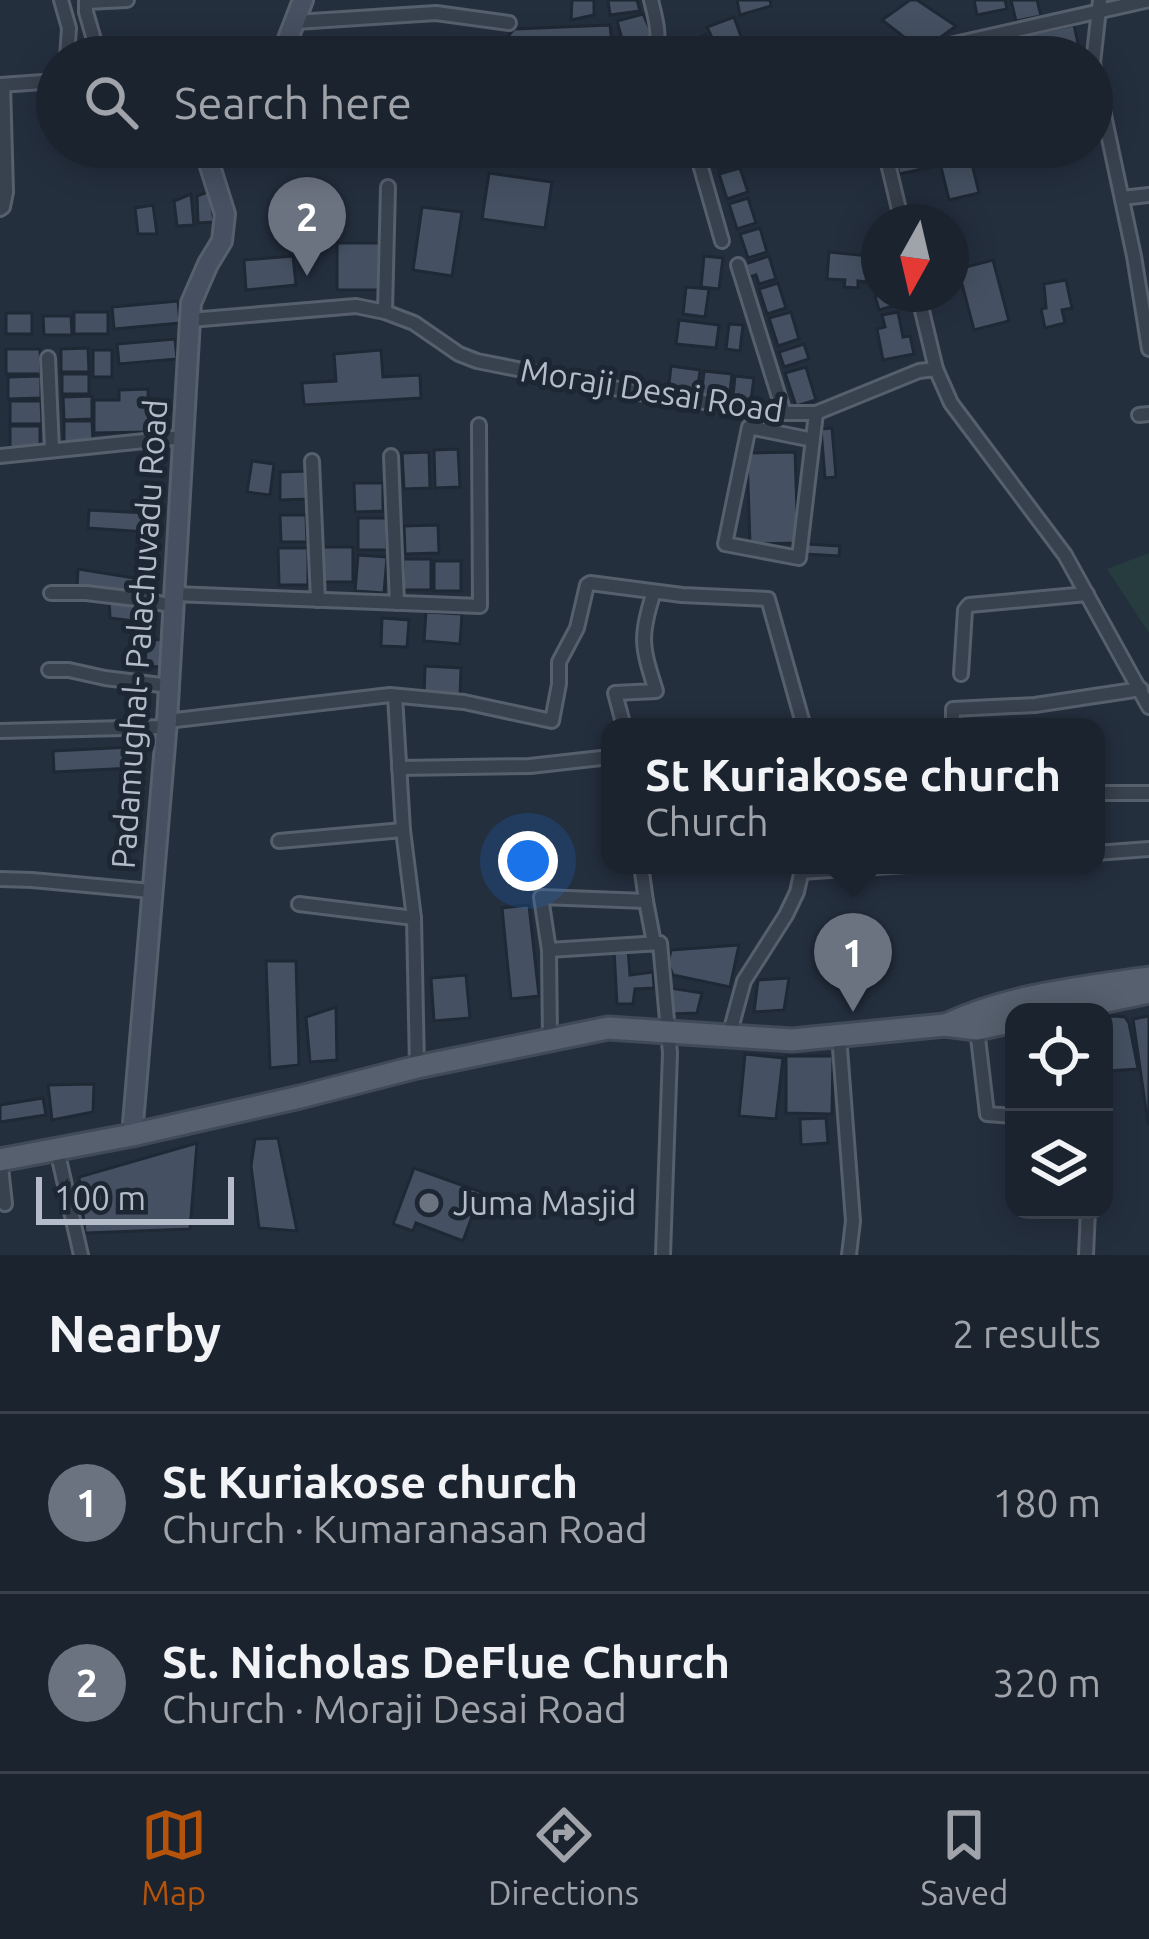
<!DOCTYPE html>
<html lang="en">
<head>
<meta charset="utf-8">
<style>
	body { margin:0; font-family:Ubuntu,sans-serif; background:#282f3a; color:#f1f3f6 }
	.controls { position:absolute; right:36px; bottom:36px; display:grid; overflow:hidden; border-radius:24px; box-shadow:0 6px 30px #0003 }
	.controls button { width:108px; height:108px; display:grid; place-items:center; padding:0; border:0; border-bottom:3px solid #39404a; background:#1b232e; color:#f1f3f6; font:60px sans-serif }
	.compass { position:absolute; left:861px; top:204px; width:108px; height:108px; border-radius:50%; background:#1b232e; box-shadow:0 6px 30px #0003; rotate:188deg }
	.scale { position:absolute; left:36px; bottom:30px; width:198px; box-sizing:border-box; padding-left:12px; border:6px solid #b4bcc9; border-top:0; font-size:33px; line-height:42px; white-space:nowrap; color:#b4bcc9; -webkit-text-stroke:9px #1d2633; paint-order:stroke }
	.you { position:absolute; left:528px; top:861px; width:42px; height:42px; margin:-30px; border:9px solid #fff; border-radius:50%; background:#1a73e8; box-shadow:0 0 0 18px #1a73e833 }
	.badge { display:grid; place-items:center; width:78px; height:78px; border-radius:50%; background:#b45309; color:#fff; font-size:39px; font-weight:700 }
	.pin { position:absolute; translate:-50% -99px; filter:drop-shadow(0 3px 6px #0008) }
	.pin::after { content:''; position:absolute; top:63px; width:42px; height:36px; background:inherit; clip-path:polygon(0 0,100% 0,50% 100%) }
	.popup { position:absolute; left:601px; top:718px; width:504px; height:156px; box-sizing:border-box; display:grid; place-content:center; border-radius:24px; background:#1b232e; filter:drop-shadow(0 3px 9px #0005); font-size:39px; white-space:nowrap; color:#a0a4aa }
	.popup b { font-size:45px; color:#f1f3f6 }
	.popup::after { content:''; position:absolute; left:50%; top:100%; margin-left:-24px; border:24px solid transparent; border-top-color:#1b232e }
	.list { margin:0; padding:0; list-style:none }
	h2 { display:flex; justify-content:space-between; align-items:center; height:156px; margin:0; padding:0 48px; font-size:51px }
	h2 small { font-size:39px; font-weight:400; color:#a0a4aa }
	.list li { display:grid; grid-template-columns:78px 1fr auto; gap:36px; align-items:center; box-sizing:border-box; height:180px; padding:0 48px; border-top:3px solid #39404a }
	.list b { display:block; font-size:45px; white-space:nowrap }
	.list p { margin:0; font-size:39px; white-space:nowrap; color:#a0a4aa }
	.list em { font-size:39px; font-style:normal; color:#a0a4aa }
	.icon { flex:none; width:66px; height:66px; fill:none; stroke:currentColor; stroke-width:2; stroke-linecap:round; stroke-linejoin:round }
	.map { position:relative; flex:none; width:1149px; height:1255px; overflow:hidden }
	.search { position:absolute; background:#1b232e; box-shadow:0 6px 30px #0003; left:36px; right:36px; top:36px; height:132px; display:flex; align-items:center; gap:30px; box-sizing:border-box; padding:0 42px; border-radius:66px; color:#a0a4aa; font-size:45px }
	.sheet { height:516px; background:#1b232e }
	nav { display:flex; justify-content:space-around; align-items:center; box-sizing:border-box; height:168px; border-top:3px solid #39404a; background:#1b232e; font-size:33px; color:#a0a4aa }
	nav a { display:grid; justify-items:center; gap:6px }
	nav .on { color:#b45309 }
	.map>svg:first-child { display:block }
</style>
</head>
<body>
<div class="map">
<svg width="1149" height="1255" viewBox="0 0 1149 1255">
	<rect width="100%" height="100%" fill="#242f3e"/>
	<path fill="#263c3f" d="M1149,553V633L1107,569Z"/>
	<g fill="#455162" stroke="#1f2835" stroke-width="3">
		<path d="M572,0H594V15L571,20Z"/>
		<path d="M608,0H637L640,11L610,15Z"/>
		<path d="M737,0H770L771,6L740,15Z"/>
		<path d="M910,0H917L956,26L922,51L882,20Z"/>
		<path d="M974,0H1005L1007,9L977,15Z"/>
		<path d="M1011,0H1037L1041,16L1016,21Z"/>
		<path d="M643,14L653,36L624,47L617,21Z"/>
		<path d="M734,17L745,47L720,55L707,27Z"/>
		<path d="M610,25L613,52L607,57H500V46L514,29Z"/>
		<path d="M1074,25L1081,57H1025L1020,36Z"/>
		<path d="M706,34L714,57H696L692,41Z"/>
		<path d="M1019,36L1023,57H1005L1001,40Z"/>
		<path d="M686,41L691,57H673L669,50Z"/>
		<path d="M999,45L1001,57H970L969,51Z"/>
		<path d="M712,147H732L738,164L719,170Z"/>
		<path d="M893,147H928L932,167L899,174Z"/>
		<path d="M938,147H974L975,153L941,161Z"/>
		<path d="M971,160L979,193L949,200L941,167Z"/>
		<path d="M740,168L748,192L727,199L719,174Z"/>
		<path d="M489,173L552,182L545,228L482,219Z"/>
		<path d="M210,191L214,222L198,223L197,196Z"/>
		<path d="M191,194L194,225L177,226L174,201Z"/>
		<path d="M748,198L756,223L737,229L729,204Z"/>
		<path d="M153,205L157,234H138L135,208Z"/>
		<path d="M422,207L462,212L452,276L413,270Z"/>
		<path d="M760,228L767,252L748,258L740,234Z"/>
		<rect x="337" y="243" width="45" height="47"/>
		<path d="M829,252L869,256L866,282L858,281V288L844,287L845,280L827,279Z"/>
		<path d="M293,256L296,285L246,290L244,260Z"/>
		<path d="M704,256L723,258L719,289L701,287Z"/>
		<path d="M769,256L776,279L759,284L756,275L750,277L745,264Z"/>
		<path d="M993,260L1009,321L974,330L958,269Z"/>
		<path d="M1066,280L1072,308L1062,310L1065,323L1045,328L1041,309L1046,308L1044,284Z"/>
		<path d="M778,283L786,308L767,314L759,289Z"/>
		<path d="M686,287L709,289L705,317L683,314Z"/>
		<path d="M883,294H894L897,305L879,310L875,296Z"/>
		<path d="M178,301L180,323L114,329L112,307Z"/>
		<rect x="74" y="312" width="34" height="22"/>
		<path d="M791,312L799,339L778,346L769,318Z"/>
		<path d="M898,312L903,337L910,336L914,354L883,360L877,329L885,327L882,315Z"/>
		<rect x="6" y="313" width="26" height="21"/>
		<path d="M43,316H71L72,335H44Z"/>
		<path d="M679,320L719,325L716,348L676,344Z"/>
		<path d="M729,324L743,325L740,351L726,349Z"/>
		<path d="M175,339L177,359L119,364L117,344Z"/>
		<path d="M804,344L809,359L784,367L779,352Z"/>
		<path d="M88,348L89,372H61V349Z"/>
		<path d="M6,349H40L41,374H6Z"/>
		<rect x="93" y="350" width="19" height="27"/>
		<path d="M381,350L383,377L420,375L421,398L304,405L302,383L336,381L334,354Z"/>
		<path d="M671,366L700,370L697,396L668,393Z"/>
		<path d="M806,367L816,400L796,406L785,373Z"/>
		<path d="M704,371L732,374L729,401L701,398Z"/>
		<rect x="62" y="374" width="27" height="20"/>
		<path d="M41,376V398L8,399V377Z"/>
		<path d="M735,376L754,378L750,407L732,405Z"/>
		<path d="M148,389L149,432L94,433V400H119V390Z"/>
		<path d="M92,396V419L64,420L63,397Z"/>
		<path d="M10,401H41L42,424H10Z"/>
		<path d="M64,421H92L93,441L64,442Z"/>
		<rect x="10" y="426" width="30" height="23"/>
		<path d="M832,428L836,477L825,478L821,429Z"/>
		<path d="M458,449L460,487L435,488L434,450Z"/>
		<path d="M429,452L430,488L404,489L402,453Z"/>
		<path d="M795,452L798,543L750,544L747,453Z"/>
		<path d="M252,461L274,464L270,495L247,492Z"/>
		<path d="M307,471L308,499L280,500V472Z"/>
		<path d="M354,483H383V511L355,512Z"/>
		<path d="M89,510L147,513L146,532L88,528Z"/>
		<path d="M280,515H306L307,542H281Z"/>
		<rect x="358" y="518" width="29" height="32"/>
		<path d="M438,525L439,553L405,554L404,526Z"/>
		<path d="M806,544L840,546L839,556L805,554Z"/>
		<rect x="322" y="547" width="31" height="35"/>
		<path d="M278,548H308V585H279Z"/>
		<path d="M358,555L387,557L384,593L355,591Z"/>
		<rect x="403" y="559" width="28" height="31"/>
		<rect x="434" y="561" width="27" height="30"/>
		<path d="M78,569L153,581L151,596L77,588Z"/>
		<path d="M109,598L151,605L149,623L110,618Z"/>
		<path d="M426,612L462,614L460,644L424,641Z"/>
		<path d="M382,618L409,620L407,647L381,646Z"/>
		<path d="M147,639L163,640L161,667L145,666Z"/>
		<path d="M425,666L461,668L460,697L424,695Z"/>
		<path d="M131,747L133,768L54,772L53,751Z"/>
		<path d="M529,905L539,996L511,999L502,908Z"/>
		<path d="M739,945L730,987L673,975L668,963L671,950Z"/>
		<path d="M628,949L630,975L653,972L654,988L635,989L633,1004H617L614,950Z"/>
		<path d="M266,961H296L299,1065L270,1068Z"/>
		<path d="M466,975L470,1018L434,1021L431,978Z"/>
		<path d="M789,978L784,1010L754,1012L758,980Z"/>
		<path d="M664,987L702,993L697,1013L669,1014Z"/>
		<path d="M336,1007L337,1060L310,1062L306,1017Z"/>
		<path d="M1113,1016L1125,1017L1129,1023L1138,1069L1107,1071L1104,1053V1017Z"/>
		<path d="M1149,1016V1124H1148L1133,1019Z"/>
		<path d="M745,1054L783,1058L776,1119L739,1116Z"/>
		<path d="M786,1056H833L832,1114L786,1113Z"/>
		<path d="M94,1084L93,1112L52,1120L48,1085Z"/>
		<path d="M43,1098L46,1115L0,1122V1105Z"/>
		<path d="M826,1118L828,1143L801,1145L800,1119Z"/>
		<path d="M278,1138L297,1231L259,1228L251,1166L255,1139Z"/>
		<path d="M197,1143L190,1229L85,1233L79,1177Z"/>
		<path d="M414,1168L481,1192L463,1241L416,1223L413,1231L393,1224Z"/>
	</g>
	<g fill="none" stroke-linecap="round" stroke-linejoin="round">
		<g stroke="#565f6c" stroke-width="18">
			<g id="street">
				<path d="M61,0L69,28L67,57"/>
				<path d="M651,0C656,20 662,39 652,57"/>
				<path d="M1100,0L1093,63L1134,256L1149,349"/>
				<path d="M296,22L436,13L509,23"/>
				<path d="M99,57L86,12V2L127,0"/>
				<path d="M897,57L1149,0"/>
				<path d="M0,85L57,81"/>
				<path d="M695,147L722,241"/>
				<path d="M884,147L902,222"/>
				<path d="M1122,198L1149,195"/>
				<path d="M0,209L3,207L6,192L3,85"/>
				<path d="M738,265L784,413"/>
				<path d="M918,294L936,369"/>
				<path d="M385,312L388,187"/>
				<path d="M190,320L356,306L385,312L414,323L459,354L477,361L639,393L784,413H816L919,371L936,369L951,403L1065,555L1149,707"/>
				<path d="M48,358L52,450"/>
				<path d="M1139,415L1149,414"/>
				<path d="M813,440L749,427L725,544L799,558L816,413"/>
				<path d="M0,456L183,437"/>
				<path d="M391,456L397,603"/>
				<path d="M312,461L318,600"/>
				<path d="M51,593H86L145,600L173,606"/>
				<path d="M174,594L480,606L479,425"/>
				<path d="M49,670H69L105,678L169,686"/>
				<path d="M961,674L965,610L969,605L1087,594"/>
				<path d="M395,696L403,830L414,918L417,1067"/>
				<path d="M167,721L390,695L464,702L552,721L559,684V662L577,628L587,585L590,583L682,595L768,599L804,727"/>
				<path d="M624,727L615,693L656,691C642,647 639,637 654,592"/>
				<path d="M953,727V709L1035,705L1141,689"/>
				<path d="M0,731L166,727"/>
				<path d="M399,768L530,766L610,757"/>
				<path d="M1096,793H1149"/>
				<path d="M279,841L403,830"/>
				<path d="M1096,853L1149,849"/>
				<path d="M801,872L907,865"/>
				<path d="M0,879L32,880L151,891"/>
				<path d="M646,901L654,943"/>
				<path d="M299,904L414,918"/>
				<path d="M549,950L660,943L670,1053L663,1255"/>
				<path d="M977,1029L987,1114L1014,1116"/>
				<path d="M839,1035L853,1221L849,1255"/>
				<path d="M729,1036L744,981L786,915L797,892L803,865"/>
				<path d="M550,1039L549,950L541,897L646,901L641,865"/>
				<path d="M57,1150L81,1255"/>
				<path d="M0,1158L5,1204"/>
				<path d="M1086,1255L1088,1210"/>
			</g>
		</g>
		<g stroke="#565f6c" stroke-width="24">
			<g id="secondary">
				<path d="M281,57L303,0"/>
				<path d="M132,1135L167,721L190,320L191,303L208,264L222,241L225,214L204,147"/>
			</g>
		</g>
		<g stroke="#414a57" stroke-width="27">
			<g id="primary">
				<path d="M1055,1012L1149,992"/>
				<path d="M946,1025C1009,995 1081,988 1149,978"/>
				<path d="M0,1160L132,1135L300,1097L417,1067L608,1028L792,1040L945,1025L977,1029L1014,1021"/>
			</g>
		</g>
		<use href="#street" stroke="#38414e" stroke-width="12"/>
		<use href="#secondary" stroke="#465061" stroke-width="18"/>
		<use href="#primary" stroke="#56606e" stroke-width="21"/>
	</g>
	<circle fill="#6b7280" stroke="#1d2633" stroke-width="4.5" cx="429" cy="1203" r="12"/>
	<g text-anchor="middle" stroke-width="10" stroke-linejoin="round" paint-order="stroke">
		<g font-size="33" fill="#b4bcc9" stroke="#1d2633">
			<text transform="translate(652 390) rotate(9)" y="12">Moraji Desai Road</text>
			<text transform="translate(139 634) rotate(-86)" y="12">Padamughal- Palachuvadu Road</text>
		</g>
		<g font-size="33" fill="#b4bcc9" stroke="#1d2633" text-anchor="start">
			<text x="453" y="1215">Juma Masjid</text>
		</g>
	</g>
</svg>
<div class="controls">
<button><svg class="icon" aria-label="locate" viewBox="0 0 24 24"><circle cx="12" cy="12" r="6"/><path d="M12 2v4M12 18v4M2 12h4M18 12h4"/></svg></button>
<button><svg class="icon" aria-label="layers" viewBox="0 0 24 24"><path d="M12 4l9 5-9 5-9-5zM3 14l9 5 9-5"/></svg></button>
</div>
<svg class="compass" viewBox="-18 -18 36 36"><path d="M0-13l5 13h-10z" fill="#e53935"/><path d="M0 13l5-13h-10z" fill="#a0a4aa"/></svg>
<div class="scale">100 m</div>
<div class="you"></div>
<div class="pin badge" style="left:853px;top:1012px;background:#6b7280">1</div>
<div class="popup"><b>St Kuriakose church</b>Church</div>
<div class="pin badge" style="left:307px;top:276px;background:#6b7280">2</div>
<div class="search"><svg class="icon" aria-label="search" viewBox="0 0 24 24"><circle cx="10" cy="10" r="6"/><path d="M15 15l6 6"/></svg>Search here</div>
</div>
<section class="sheet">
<h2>Nearby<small>2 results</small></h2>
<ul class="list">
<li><span class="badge" style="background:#6b7280">1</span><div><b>St Kuriakose church</b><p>Church · Kumaranasan Road</p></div><em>180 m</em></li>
<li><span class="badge" style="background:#6b7280">2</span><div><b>St. Nicholas DeFlue Church</b><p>Church · Moraji Desai Road</p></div><em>320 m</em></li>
</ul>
</section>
<nav>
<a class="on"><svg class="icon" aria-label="map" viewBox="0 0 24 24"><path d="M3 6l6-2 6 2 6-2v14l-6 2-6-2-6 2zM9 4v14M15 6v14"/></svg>Map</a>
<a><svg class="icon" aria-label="directions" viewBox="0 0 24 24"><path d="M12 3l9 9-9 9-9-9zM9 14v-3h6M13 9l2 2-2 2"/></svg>Directions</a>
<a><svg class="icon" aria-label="saved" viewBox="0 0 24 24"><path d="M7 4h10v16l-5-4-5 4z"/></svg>Saved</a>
</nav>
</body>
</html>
